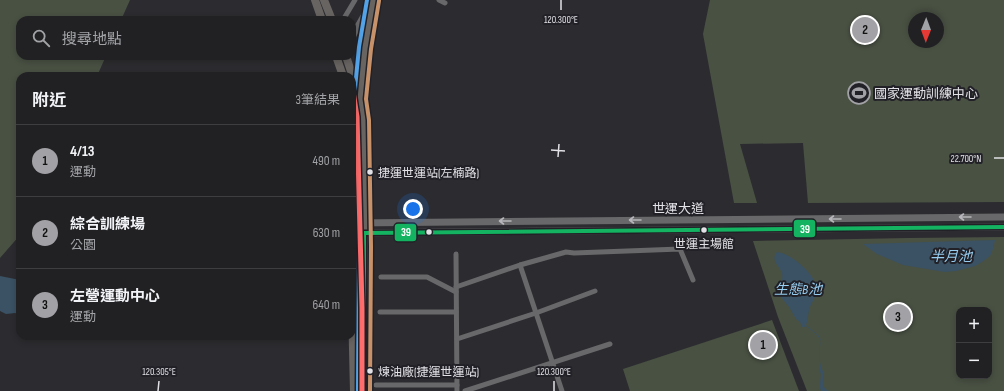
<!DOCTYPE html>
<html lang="zh-TW">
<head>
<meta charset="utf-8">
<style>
	body { margin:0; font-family:"Sofia Sans Condensed","Noto Sans TC",sans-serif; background:#2d2e31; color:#f1f3f6 }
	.controls { position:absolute; right:12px; bottom:12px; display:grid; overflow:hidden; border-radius:8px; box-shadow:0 2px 6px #0003 }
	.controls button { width:36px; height:36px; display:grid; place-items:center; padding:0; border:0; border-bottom:1px solid #3e3e41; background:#212124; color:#f1f3f6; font:20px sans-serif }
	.compass { position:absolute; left:908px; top:12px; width:36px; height:36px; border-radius:50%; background:#212124; box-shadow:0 2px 6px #0003; rotate:181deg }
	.you { position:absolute; left:413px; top:209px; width:14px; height:14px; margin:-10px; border:3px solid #fff; border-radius:50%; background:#1a73e8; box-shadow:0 0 0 6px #1a73e833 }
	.badge { display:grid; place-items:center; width:26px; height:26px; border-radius:50%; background:#a2a2a6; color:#111; font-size:13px; font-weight:700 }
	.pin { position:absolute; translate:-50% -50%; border:2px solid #fff; box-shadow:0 1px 4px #0006 }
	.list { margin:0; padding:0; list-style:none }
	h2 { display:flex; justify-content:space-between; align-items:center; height:52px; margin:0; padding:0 16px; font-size:17px }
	h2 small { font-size:13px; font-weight:400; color:#a2a3a6 }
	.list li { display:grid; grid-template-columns:26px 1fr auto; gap:12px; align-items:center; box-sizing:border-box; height:72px; padding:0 16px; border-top:1px solid #3e3e41 }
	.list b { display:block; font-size:15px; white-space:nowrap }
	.list p { margin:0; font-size:13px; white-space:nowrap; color:#a2a3a6 }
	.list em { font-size:13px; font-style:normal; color:#a2a3a6 }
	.icon { flex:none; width:22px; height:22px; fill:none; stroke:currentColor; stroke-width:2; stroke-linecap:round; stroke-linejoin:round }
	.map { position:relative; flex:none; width:1004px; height:391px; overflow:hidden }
	.search { position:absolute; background:#212124; box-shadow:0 2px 6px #0003; left:16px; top:16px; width:340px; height:44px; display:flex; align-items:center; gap:10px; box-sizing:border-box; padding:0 14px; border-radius:12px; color:#a2a3a6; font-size:15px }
	.panel { position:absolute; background:#212124; box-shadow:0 2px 6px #0003; left:16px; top:72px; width:340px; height:268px; border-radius:12px }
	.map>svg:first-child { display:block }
</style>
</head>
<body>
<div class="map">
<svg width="1004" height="391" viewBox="0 0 1004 391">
	<rect width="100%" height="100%" fill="#2c2c30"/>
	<g fill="#495143" fill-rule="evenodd">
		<path d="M0,0H130L121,20H20V56H106L97,76H20V235L0,258Z"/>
		<path d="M710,0H1004V202L808,203L803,143L740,144L757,203H734L703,34ZM914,18H938V42H914Z"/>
		<path d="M1004,237V391H807L778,317L753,241L909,238ZM959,310H989V376H959Z"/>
		<path d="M772,320L799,391H630L623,369Z"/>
	</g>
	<g fill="#3a5264">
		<path d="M995,240L993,249L990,256L982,262L975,266L956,271L945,272L903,265L877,254L863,244Z"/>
		<path d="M777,252C791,253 816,275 817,289C817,297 811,302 809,310C808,315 808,320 806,325L818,335L821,340C819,350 818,364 824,373C824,380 820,387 829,391H821L820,388V383L821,375L819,368V346L821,341L820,339L816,334L806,326L804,327H802L800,322L796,319L789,307L780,296C781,290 783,278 782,273C779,265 770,260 777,252Z"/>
		<path d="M0,276L20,280V315L15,313L6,314L0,311Z"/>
	</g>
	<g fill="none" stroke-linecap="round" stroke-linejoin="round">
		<g stroke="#68686a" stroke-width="5">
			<path d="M439,0L445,3"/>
			<path d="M343,20L355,0"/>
			<path d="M456,254L457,391"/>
			<path d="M520,265L562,391"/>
			<path d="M381,277H427L456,292"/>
			<path d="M456,287L520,265L566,252L574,253L680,249L693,280"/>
			<path d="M380,312H456"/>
			<path d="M457,339L536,313L595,291"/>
			<path d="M376,385H457"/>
			<path d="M465,391L610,344"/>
		</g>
		<g stroke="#68686a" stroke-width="7">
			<path d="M352,37L372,2"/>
			<path d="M352,223L1004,217"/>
			<path d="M352,233L1004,227"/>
		</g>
		<g stroke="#686462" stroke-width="8">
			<path d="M315,0L322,20"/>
			<path d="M324,0L332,20"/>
			<path d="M336,56L343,76"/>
			<path d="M346,56L360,99L363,120L365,247L364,391"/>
			<path d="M361,94L365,48L373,0"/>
			<path d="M352,307L354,391"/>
		</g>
		<g stroke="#212127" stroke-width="7">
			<path id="bus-1" d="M364,391V233L1004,227"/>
		</g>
		<g stroke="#212127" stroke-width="7">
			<path id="bus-2" d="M370,391L371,247L369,120L366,99L371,49L379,1"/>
		</g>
		<g stroke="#212127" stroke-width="7">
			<path id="bus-3" d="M358,391L359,247L357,120L354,99L359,47L367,0"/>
		</g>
		<use href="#bus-1" stroke="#13b361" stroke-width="4"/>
		<use href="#bus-2" stroke="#c7916a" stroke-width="4"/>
		<use href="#bus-3" stroke="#53a3e8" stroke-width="4"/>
		<g stroke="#212127" stroke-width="8">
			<path id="metro-1" d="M352,85L357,117L362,308V391"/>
		</g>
		<use href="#metro-1" stroke="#ff6d6d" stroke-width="5"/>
	</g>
	<defs><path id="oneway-shaft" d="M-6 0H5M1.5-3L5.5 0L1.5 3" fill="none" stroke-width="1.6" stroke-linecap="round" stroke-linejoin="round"/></defs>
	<g stroke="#b7b7bb">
		<use href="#oneway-shaft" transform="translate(965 217) rotate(180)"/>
		<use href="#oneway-shaft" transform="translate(835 219) rotate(180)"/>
		<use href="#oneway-shaft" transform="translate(635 220) rotate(180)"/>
		<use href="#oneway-shaft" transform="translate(505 221) rotate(180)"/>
	</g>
	<path fill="none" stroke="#e1e1e6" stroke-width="1.5" d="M561,10V0M551,150L565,151M558,157L559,144M994,158H1004M158,391L159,381M554,391V381"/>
	<defs>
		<g id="stadium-ring" transform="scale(1.15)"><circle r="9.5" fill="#212127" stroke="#a2a2a6" stroke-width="1.5"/><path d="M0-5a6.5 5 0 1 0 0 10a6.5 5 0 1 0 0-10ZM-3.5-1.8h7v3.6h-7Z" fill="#a2a2a6"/></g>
	</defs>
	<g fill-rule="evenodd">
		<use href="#stadium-ring" x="859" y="93"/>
	</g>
	<g fill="#e1e1e6" stroke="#212127" stroke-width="1.5">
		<circle cx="370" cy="172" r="3.5"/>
		<circle cx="704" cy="230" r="3.5"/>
		<circle cx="429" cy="232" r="3.5"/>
		<circle cx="370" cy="371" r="3.5"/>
	</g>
	<g text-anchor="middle" stroke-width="4" stroke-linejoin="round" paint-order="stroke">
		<g font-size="12" fill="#e1e1e6" stroke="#212127" text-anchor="start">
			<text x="378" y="177">捷運世運站(左楠路)</text>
			<text x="704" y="248" text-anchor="middle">世運主場館</text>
			<text x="378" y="376">煉油廠(捷運世運站)</text>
		</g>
		<g font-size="13" fill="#e1e1e6" stroke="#212127" text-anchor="start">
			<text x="874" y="98">國家運動訓練中心</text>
		</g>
		<g font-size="13" fill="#e1e1e6" stroke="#212127">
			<text x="678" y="213">世運大道</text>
		</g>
		<g font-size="14" font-style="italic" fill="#97cdf0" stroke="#212127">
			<text x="951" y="261">半月池</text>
			<text x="798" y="294">生態B池</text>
		</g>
	</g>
	<g font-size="10" text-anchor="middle" fill="#e1e1e6" stroke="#212127" stroke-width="4" stroke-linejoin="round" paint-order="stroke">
		<text x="561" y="23">120.300°E</text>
		<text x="966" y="162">22.700°N</text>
		<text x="159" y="375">120.305°E</text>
		<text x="554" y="375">120.300°E</text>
	</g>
	<g stroke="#212127" stroke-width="1.5">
		<rect x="793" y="219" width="23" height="19" rx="4" fill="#13b361"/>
		<rect x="394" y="223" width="23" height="19" rx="4" fill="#13b361"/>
	</g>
	<g font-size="11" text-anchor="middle" font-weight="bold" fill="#fff">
		<text x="805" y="233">39</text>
		<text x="406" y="236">39</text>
	</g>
</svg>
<div class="controls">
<button>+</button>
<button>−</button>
</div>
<svg class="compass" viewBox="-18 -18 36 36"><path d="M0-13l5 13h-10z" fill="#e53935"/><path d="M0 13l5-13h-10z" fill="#a2a3a6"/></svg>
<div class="you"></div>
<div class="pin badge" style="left:763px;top:345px">1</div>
<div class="pin badge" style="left:865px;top:30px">2</div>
<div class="pin badge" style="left:898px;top:317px">3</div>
<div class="search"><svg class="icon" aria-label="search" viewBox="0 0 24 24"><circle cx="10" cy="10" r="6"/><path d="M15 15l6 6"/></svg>搜尋地點</div>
<section class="panel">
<h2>附近<small>3筆結果</small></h2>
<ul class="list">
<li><span class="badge">1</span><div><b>4/13</b><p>運動</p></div><em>490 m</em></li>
<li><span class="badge">2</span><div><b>綜合訓練場</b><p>公園</p></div><em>630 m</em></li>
<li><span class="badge">3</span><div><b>左營運動中心</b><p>運動</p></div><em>640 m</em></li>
</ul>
</section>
</div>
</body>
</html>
